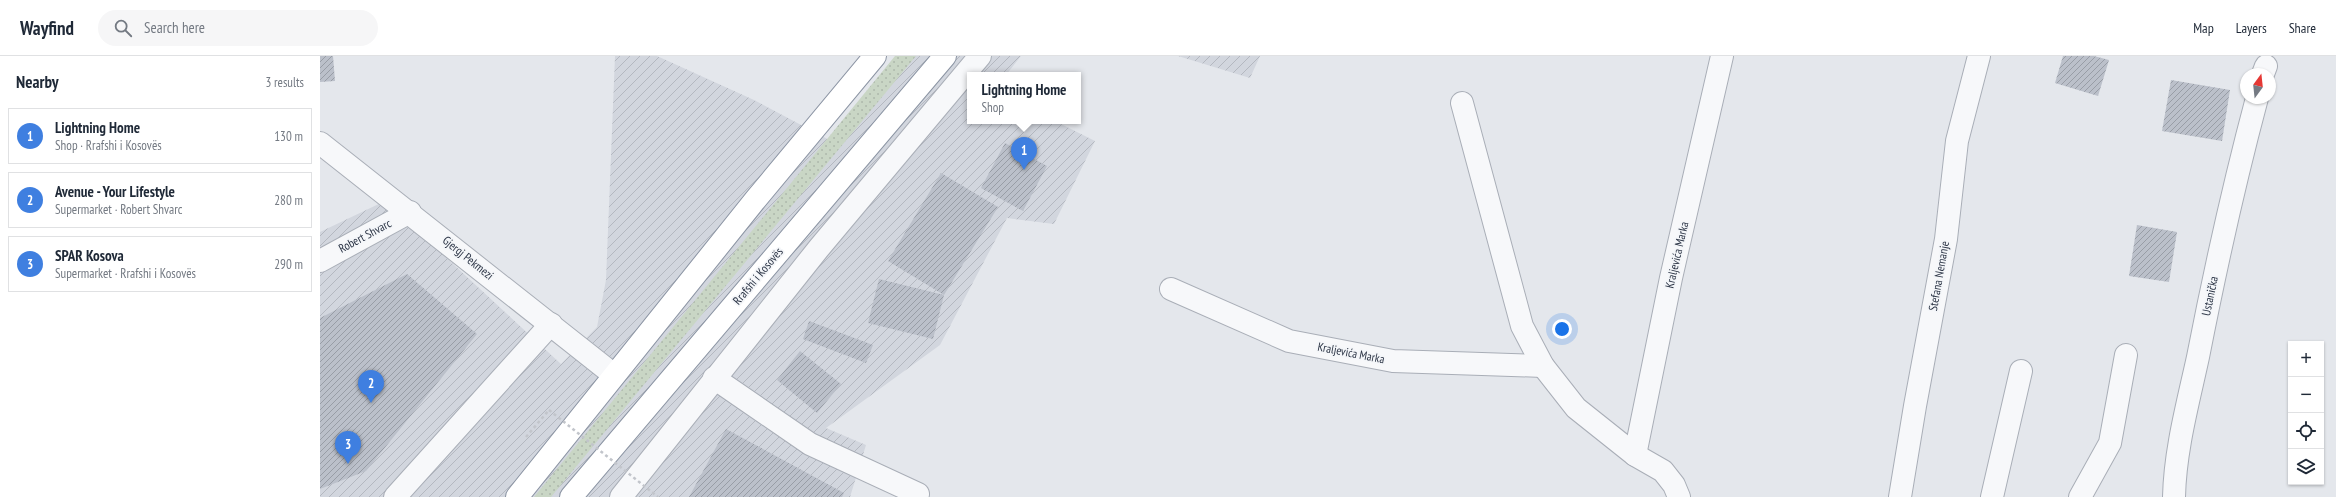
<!DOCTYPE html>
<html lang="en">
<head>
<meta charset="utf-8">
<style>
	body { margin:0; font-family:"PT Sans Narrow",sans-serif; background:#f6f6f7; color:#1f2937 }
	.controls { position:absolute; right:12px; bottom:12px; display:grid; overflow:hidden; border-radius:0px; box-shadow:0 1px 3px #0004 }
	.controls button { width:36px; height:36px; display:grid; place-items:center; padding:0; border:0; border-bottom:1px solid #e0e1e3; background:#fff; color:#1f2937; font:20px sans-serif }
	.compass { position:absolute; left:1920px; top:12px; width:36px; height:36px; border-radius:50%; background:#fff; box-shadow:0 1px 3px #0004; rotate:15deg }
	.you { position:absolute; left:1242px; top:273px; width:14px; height:14px; margin:-10px; border:3px solid #fff; border-radius:50%; background:#1a73e8; box-shadow:0 0 0 6px #1a73e833 }
	.badge { display:grid; place-items:center; width:26px; height:26px; border-radius:50%; background:#ea580c; color:#fff; font-size:13px; font-weight:700 }
	.pin { position:absolute; translate:-50% -33px; filter:drop-shadow(0 1px 2px #0008) }
	.pin::after { content:''; position:absolute; top:21px; width:14px; height:12px; background:inherit; clip-path:polygon(0 0,100% 0,50% 100%) }
	.popup { position:absolute; left:647px; top:16px; width:114px; height:52px; box-sizing:border-box; display:grid; place-content:center; border-radius:0px; background:#fff; filter:drop-shadow(0 1px 3px #0005); font-size:13px; white-space:nowrap; color:#747a83 }
	.popup b { font-size:15px; color:#1f2937 }
	.popup::after { content:''; position:absolute; left:50%; top:100%; margin-left:-8px; border:8px solid transparent; border-top-color:#fff }
	.list { margin:0; padding:0; list-style:none }
	h2 { display:flex; justify-content:space-between; align-items:center; height:52px; margin:0; padding:0 16px; font-size:17px }
	h2 small { font-size:13px; font-weight:400; color:#747a83 }
	.list li { display:grid; grid-template-columns:26px 1fr auto; gap:12px; align-items:center; box-sizing:border-box; height:56px; margin:0 8px 8px; padding:0 8px; border:1px solid #e0e1e3; border-radius:0px }
	.list b { display:block; font-size:15px; white-space:nowrap }
	.list p { margin:0; font-size:13px; white-space:nowrap; color:#747a83 }
	.list em { font-size:13px; font-style:normal; color:#747a83 }
	.icon { flex:none; width:22px; height:22px; fill:none; stroke:currentColor; stroke-width:2; stroke-linecap:round; stroke-linejoin:round }
	.map { position:relative; flex:none; width:2016px; height:441px; overflow:hidden }
	header { display:flex; align-items:center; gap:24px; box-sizing:border-box; height:56px; padding:0 20px; background:#fff; border-bottom:1px solid #e0e1e3 }
	header strong { font-size:19px }
	nav { display:flex; gap:22px; margin-inline-start:auto; font-size:14px }
	.search { width:280px; height:36px; background:#f6f6f7; display:flex; align-items:center; gap:10px; box-sizing:border-box; padding:0 14px; border-radius:22px; color:#747a83; font-size:15px }
	main { display:flex }
	aside { flex:1; background:#fff }
	.map>svg:first-child { display:block }
</style>
</head>
<body>
<header>
<strong>Wayfind</strong>
<div class="search"><svg class="icon" aria-label="search" viewBox="0 0 24 24"><circle cx="10" cy="10" r="6"/><path d="M15 15l6 6"/></svg>Search here</div>
<nav><a>Map</a><a>Layers</a><a>Share</a></nav>
</header>
<main>
<aside>
<h2>Nearby<small>3 results</small></h2>
<ul class="list">
<li><span class="badge" style="background:#3f7fe0">1</span><div><b>Lightning Home</b><p>Shop · Rrafshi i Kosovës</p></div><em>130 m</em></li>
<li><span class="badge" style="background:#3f7fe0">2</span><div><b>Avenue - Your Lifestyle</b><p>Supermarket · Robert Shvarc</p></div><em>280 m</em></li>
<li><span class="badge" style="background:#3f7fe0">3</span><div><b>SPAR Kosova</b><p>Supermarket · Rrafshi i Kosovës</p></div><em>290 m</em></li>
</ul>
</aside>
<div class="map">
<svg width="2016" height="441" viewBox="0 0 2016 441">
	<defs>
		<pattern id="industrial-furrows" width="10" height="10" patternUnits="userSpaceOnUse"><rect width="10" height="10" fill="#d2d6de"/><path d="M-1 1l2-2M0 10L10 0M9 11l2-2" fill="none" stroke="#b4b8c0"/></pattern>
		<pattern id="grass-dots" width="8" height="8" patternUnits="userSpaceOnUse"><rect width="8" height="8" fill="#c9d6c5"/><path d="M2 2h.1M6 6h.1" fill="none" stroke="#adb8ab" stroke-width="1.8" stroke-linecap="round"/></pattern>
		<pattern id="building-hatch" width="6" height="6" patternUnits="userSpaceOnUse"><rect width="6" height="6" fill="#bbc0ca"/><path d="M-1 1l2-2M0 6l6-6M5 7l2-2" fill="none" stroke="#989da6"/></pattern>
	</defs>
	<rect width="100%" height="100%" fill="#e4e7ec"/>
	<g fill="url(#industrial-furrows)">
		<path d="M295,0H337L434,44L515,87L583,0H701L686,19H650V65H735L775,85L734,168L687,162L620,289L506,372L546,389L530,441H0V176L65,145L241,308L277,271L286,224Z"/>
		<path d="M858,0H940L930,22Z"/>
	</g>
	<path fill="url(#grass-dots)" d="M575,0H596L231,441H214Z"/>
	<g fill="url(#building-hatch)">
		<path d="M0,0H13L15,25L0,26Z"/>
		<path d="M1743,0H1774L1789,4L1778,40L1735,27Z"/>
		<path d="M1851,24L1910,34L1902,85L1842,75Z"/>
		<path d="M685,87L727,110L703,155L661,132Z"/>
		<path d="M621,117L678,151L624,239L568,205Z"/>
		<path d="M1817,169L1857,176L1849,226L1809,220Z"/>
		<path d="M87,218L157,278L46,415L0,433V262Z"/>
		<path d="M559,223L624,239L613,283L548,267Z"/>
		<path d="M489,265L553,289L546,307L483,283Z"/>
		<path d="M480,295L521,328L497,357L457,324Z"/>
		<path d="M406,373L524,437L522,441H369Z"/>
	</g>
	<g fill="none" stroke-linecap="round" stroke-linejoin="round">
		<g stroke="#a9aeb7" stroke-width="24">
			<g id="minor">
				<path d="M1943,18L1946,10"/>
				<path d="M1142,47L1202,270L1223,310L1256,352L1315,399L1343,415L1354,429L1359,441"/>
				<path d="M0,87L294,319"/>
				<path d="M0,205L90,156"/>
				<path d="M851,233L969,285L1073,305L1223,310"/>
				<path d="M394,322L490,388L598,438"/>
				<path d="M1315,399L1351,222L1402,0"/>
				<path d="M75,441L231,268"/>
				<path d="M301,441L499,192L660,0"/>
				<path d="M1580,441L1595,350L1626,183L1637,85L1659,0"/>
				<path d="M1672,441L1701,315"/>
				<path d="M1760,441L1790,387L1806,299"/>
				<path d="M1854,441C1855,394 1868,347 1878,301C1895,214 1914,128 1937,42"/>
			</g>
		</g>
		<g stroke="#8b94a3" stroke-width="24">
			<g id="highway">
				<path d="M197,441L436,143L555,0"/>
				<path d="M251,441L625,0"/>
			</g>
		</g>
		<path stroke="#c2c5cb" stroke-width="2.5" stroke-dasharray="3 3" stroke-linecap="butt" d="M206,381L229,354"/>
		<use href="#minor" stroke="#f7f8fa" stroke-width="22"/>
		<use href="#highway" stroke="#fff" stroke-width="22"/>
		<path stroke="#c2c5cb" stroke-width="2.5" stroke-dasharray="3 3" stroke-linecap="butt" d="M229,354L338,441"/>
	</g>
	<g text-anchor="middle" stroke-width="3.5" stroke-linejoin="round" paint-order="stroke">
		<g font-size="12" fill="#2b3445" stroke="#f4f6f9">
			<text transform="translate(45 180) rotate(-28)" y="4">Robert Shvarc</text>
			<text transform="translate(1357 199) rotate(-77)" y="4">Kraljevića Marka</text>
			<text transform="translate(148 202) rotate(39)" y="4">Gjergj Pekmezi</text>
			<text transform="translate(438 220) rotate(-50)" y="4">Rrafshi i Kosovës</text>
			<text transform="translate(1619 220) rotate(-80)" y="4">Stefana Nemanje</text>
			<text transform="translate(1890 240) rotate(-78)" y="4">Ustanička</text>
			<text transform="translate(1031 297) rotate(11)" y="4">Kraljevića Marka</text>
		</g>
	</g>
</svg>
<div class="controls">
<button>+</button>
<button>−</button>
<button><svg class="icon" aria-label="locate" viewBox="0 0 24 24"><circle cx="12" cy="12" r="6"/><path d="M12 2v4M12 18v4M2 12h4M18 12h4"/></svg></button>
<button><svg class="icon" aria-label="layers" viewBox="0 0 24 24"><path d="M12 4l9 5-9 5-9-5zM3 14l9 5 9-5"/></svg></button>
</div>
<svg class="compass" viewBox="-18 -18 36 36"><path d="M0-13l5 13h-10z" fill="#e53935"/><path d="M0 13l5-13h-10z" fill="#747a83"/></svg>
<div class="you"></div>
<div class="pin badge" style="left:704px;top:114px;background:#3f7fe0">1</div>
<div class="popup"><b>Lightning Home</b>Shop</div>
<div class="pin badge" style="left:51px;top:347px;background:#3f7fe0">2</div>
<div class="pin badge" style="left:28px;top:408px;background:#3f7fe0">3</div>
</div>
</main>
</body>
</html>
